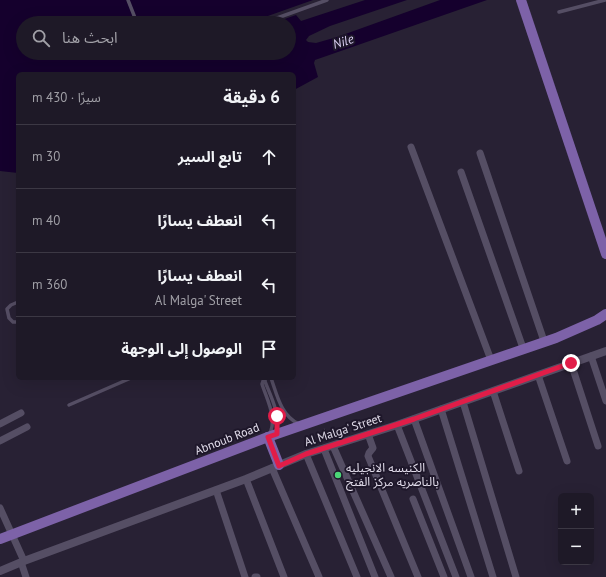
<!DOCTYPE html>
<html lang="ar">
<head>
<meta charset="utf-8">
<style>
	body { margin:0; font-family:"PT Sans","Noto Sans Arabic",sans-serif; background:#2b2633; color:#f1f3f6; direction:rtl }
	.controls { position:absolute; right:12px; bottom:12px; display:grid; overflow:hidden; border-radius:6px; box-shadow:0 4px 16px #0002 }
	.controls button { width:36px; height:36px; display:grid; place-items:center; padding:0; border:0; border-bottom:1px solid #3c3844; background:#1e1927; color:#f1f3f6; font:20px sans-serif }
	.stop { position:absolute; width:12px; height:12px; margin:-9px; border:3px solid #e11d48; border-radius:50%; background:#fff }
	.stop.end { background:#e11d48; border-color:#fff; box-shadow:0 1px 4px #0008 }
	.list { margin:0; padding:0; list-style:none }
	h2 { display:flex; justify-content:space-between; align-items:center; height:52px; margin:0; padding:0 16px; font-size:17px }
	h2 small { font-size:13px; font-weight:400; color:#a1a0a7 }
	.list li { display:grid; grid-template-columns:26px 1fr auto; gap:12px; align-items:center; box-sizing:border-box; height:64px; padding:0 16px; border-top:1px solid #3c3844 }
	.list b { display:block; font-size:15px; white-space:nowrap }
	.list p { margin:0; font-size:13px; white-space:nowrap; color:#a1a0a7 }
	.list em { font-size:13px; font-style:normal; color:#a1a0a7 }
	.icon { flex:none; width:22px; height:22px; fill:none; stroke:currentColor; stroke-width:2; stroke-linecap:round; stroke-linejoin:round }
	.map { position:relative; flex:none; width:606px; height:577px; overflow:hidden; direction:ltr }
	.search { position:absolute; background:#1e1927; box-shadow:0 4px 16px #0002; left:16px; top:16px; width:280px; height:44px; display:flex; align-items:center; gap:10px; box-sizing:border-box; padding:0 14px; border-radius:22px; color:#a1a0a7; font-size:15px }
	.panel { position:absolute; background:#1e1927; box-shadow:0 4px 16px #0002; left:16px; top:72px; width:280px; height:308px; border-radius:6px; direction:rtl }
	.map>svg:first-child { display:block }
</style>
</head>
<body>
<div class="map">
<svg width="606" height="577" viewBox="0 0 606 577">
	<rect width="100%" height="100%" fill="#282134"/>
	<path fill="#15002d" d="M0,0H313L265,17H223L205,23H23V53H135L139,56L151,53H289V23H273L296,15L301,21L365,0H407L330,26L309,36L306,40L308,42L316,43L337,37L440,0H487L315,60L314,63L318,77L294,90V74H18V173L0,171Z"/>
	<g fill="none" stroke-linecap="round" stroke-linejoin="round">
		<path stroke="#6a6475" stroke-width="1" stroke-dasharray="2 2" stroke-linecap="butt" d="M323,440L321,434L325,432L324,427"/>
		<g stroke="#554e64" stroke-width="3.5">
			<path d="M128,0L137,23"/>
			<path d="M559,12L605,0"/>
			<path d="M222,23L266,22L327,0"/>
			<path d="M18,302L11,305L7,309L9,318L13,322H18"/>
			<path d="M271,378C277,395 281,416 299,424"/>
			<path d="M264,379C271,397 280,413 277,432"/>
			<path d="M265,380L263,381L262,384C267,400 278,419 269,435"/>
			<path d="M69,405L131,378"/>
		</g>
		<g stroke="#554e64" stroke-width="7">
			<path d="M411,147L491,360"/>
			<path d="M480,153L544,341"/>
			<path d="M461,172L523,348"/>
			<path d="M591,356L606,401"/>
			<path d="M571,363L598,446"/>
			<path d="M538,375L567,461"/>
			<path d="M493,391L519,471"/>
			<path d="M463,402L516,577"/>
			<path d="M441,409L493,577"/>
			<path d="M414,419L471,577"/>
			<path d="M0,424L21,413"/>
			<path d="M397,425L456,577"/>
			<path d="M368,434L373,448L369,453L368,456L418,577"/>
			<path d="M0,441L27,427"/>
			<path d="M333,446L391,577"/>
			<path d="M324,449L375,577"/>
			<path d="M306,454L357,577"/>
			<path d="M272,468L319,577"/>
			<path d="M246,479L284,577"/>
			<path d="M216,490L245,577"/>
			<path d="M413,499L444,577"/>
			<path d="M0,508L24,561"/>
			<path d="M21,562L26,577"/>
			<path d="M255,577H257"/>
		</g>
		<path stroke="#554e64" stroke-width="8" d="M0,571L24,561L246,479L306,454L397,425L606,351"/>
		<g stroke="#7d62a8" stroke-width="10">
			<path d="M521,0L606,254"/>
			<path d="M268,437L279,465"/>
			<path d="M0,539L268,437L556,338L597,320L606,314"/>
		</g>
	</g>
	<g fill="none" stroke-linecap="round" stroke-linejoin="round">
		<path stroke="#e11d48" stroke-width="5" d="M277,416V434L268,437L279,466L306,454L414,419L571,363"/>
	</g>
	<circle fill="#4bd677" stroke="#1e172a" stroke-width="1.5" cx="338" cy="475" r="4"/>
	<g text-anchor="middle" stroke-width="4" stroke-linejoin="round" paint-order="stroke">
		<g font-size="12" fill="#e2ddeb" stroke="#1e172a">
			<text transform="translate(343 430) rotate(-18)" y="4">Al Malga' Street</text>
			<text transform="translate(227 439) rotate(-21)" y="4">Abnoub Road</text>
		</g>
		<g font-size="12" fill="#e2ddeb" stroke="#1e172a" text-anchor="start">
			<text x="346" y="472">الكنيسه الانجيليه<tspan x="346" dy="14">بالناصريه مركز الفتح</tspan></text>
		</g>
		<g font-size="13" font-style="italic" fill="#dbd0f2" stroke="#1e172a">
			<text transform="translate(343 41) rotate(-18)" y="5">Nile</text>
		</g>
	</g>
</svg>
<div class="controls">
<button>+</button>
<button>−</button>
</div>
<div class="stop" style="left:277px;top:416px"></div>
<div class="stop end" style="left:571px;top:363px"></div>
<div class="search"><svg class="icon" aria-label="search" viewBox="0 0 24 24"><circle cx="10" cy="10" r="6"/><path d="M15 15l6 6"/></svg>ابحث هنا</div>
<section class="panel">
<h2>6 دقيقة<small>سيرًا · 430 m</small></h2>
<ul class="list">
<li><svg class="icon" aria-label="ahead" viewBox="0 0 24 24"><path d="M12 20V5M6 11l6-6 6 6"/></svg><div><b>تابع السير</b></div><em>30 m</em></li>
<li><svg class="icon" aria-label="left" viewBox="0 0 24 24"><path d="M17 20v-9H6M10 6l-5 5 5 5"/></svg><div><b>انعطف يسارًا</b></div><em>40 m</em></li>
<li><svg class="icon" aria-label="left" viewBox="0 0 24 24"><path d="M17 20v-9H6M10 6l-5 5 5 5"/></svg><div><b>انعطف يسارًا</b><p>Al Malga' Street</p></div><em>360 m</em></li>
<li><svg class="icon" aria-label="arrive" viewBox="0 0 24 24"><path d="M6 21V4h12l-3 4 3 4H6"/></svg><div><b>الوصول إلى الوجهة</b></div></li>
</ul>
</section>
</div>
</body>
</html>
